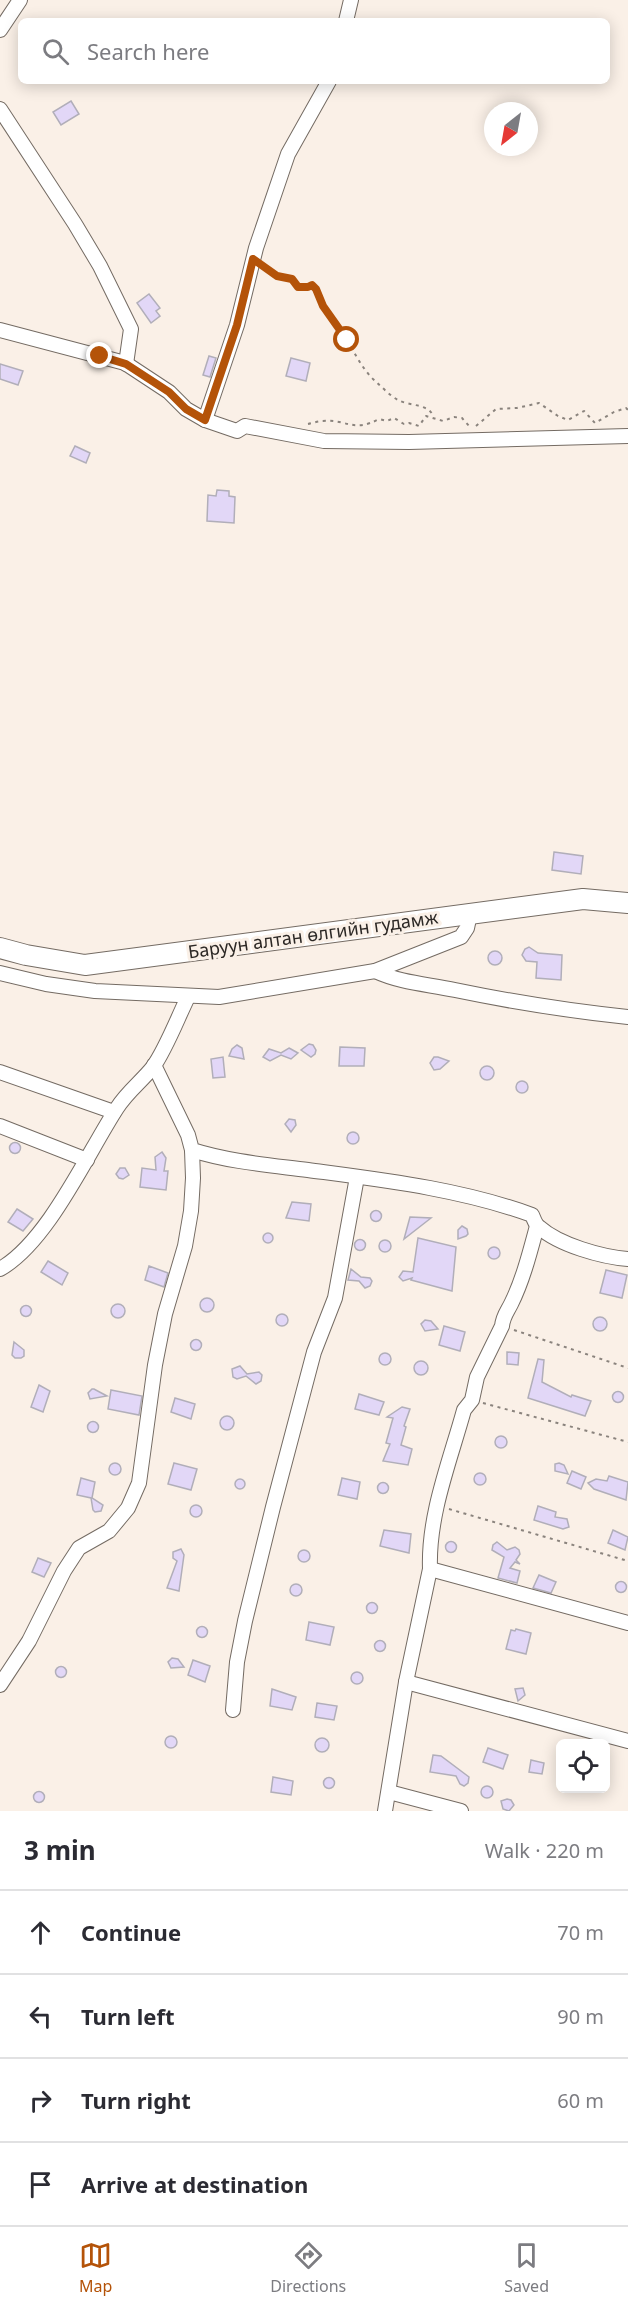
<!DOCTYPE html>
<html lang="en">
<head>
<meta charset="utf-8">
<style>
	body { margin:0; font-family:"Noto Sans",sans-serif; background:#f7f7f7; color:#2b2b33 }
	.controls { position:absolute; right:18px; bottom:18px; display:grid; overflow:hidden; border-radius:9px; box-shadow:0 3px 15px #0003 }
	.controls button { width:54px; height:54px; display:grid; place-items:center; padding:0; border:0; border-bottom:2px solid #e1e1e2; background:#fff; color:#2b2b33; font:30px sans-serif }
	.compass { position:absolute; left:484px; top:102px; width:54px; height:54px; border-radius:50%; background:#fff; box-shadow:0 3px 15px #0003; rotate:211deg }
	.stop { position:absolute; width:18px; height:18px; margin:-14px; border:4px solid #b45309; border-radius:50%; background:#fff }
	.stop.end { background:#b45309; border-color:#fff; box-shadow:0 2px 6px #0008 }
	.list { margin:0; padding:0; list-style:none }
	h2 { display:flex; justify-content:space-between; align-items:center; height:78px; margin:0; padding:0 24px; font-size:26px }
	h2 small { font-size:20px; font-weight:400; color:#7c7c81 }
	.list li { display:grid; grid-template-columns:39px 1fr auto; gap:18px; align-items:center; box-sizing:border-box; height:84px; padding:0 24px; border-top:2px solid #e1e1e2 }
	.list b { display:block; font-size:22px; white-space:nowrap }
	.list em { font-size:20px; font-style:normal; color:#7c7c81 }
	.icon { flex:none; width:33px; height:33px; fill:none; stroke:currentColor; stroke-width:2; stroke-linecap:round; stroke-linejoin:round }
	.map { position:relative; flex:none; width:628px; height:1811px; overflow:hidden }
	.search { position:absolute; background:#fff; box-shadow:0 3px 15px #0003; left:18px; right:18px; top:18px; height:66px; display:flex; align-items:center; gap:15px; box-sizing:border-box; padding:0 21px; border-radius:9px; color:#7c7c81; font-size:22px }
	.sheet { height:414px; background:#fff }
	nav { display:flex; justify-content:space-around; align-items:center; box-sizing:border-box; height:84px; border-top:2px solid #e1e1e2; background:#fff; font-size:16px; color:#7c7c81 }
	nav a { display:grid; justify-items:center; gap:3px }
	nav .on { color:#b45309 }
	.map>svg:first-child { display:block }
</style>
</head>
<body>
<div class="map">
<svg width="628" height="1811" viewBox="0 0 628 1811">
	<rect width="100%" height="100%" fill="#faf0e7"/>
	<g fill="#e2d7f7" stroke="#b1aeb9" stroke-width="1.5">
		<path d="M71,101L79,114L61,125L53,112Z"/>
		<path d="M149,294L160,308L156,311L160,316L151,323L137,303Z"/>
		<path d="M209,356L216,358L210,377L203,375Z"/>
		<path d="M291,358L310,363L306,381L286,376Z"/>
		<path d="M0,364L23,371L18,385L0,379Z"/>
		<path d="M75,446L90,453L86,463L70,456Z"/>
		<path d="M217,490L229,491V496L235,497L234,523L207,521L208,495L216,496Z"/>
		<path d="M554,852L583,856L581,874L552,870Z"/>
		<path d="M529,947L538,953L562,955L561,980L536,978L537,962L526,961L522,955L525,949Z"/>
		<circle cx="495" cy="958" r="7"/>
		<path d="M309,1044L313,1045L316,1050L315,1054L311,1057L301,1050Z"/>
		<path d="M237,1045L242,1048L244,1059L229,1056L232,1049Z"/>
		<path d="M340,1047L365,1048L364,1066H339Z"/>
		<path d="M289,1048L298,1053L291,1059L281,1055L270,1061L263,1057L269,1049L281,1053Z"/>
		<path d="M223,1057L225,1077L213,1078L211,1059Z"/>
		<path d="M434,1057H438L449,1061L440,1069L434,1070L430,1063Z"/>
		<circle cx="487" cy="1073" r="7"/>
		<circle cx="522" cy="1087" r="6"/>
		<path d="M289,1119L295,1120L296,1125L291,1132L285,1124Z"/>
		<circle cx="353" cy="1138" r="6"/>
		<circle cx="15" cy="1148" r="5.5"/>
		<path d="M162,1152L166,1158L164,1171H168L166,1190L140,1187L142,1168L156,1170L155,1157Z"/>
		<path d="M120,1168H125L129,1175L123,1179L119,1178L116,1174Z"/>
		<path d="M292,1202L311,1204L309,1221L286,1218Z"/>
		<path d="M17,1209L33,1219L23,1231L8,1222Z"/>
		<circle cx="376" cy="1216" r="5.5"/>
		<path d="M410,1217L431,1218L404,1239Z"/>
		<path d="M462,1226L467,1229L468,1234L466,1236L458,1239V1230Z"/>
		<circle cx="268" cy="1238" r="5"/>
		<path d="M418,1238L456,1247L452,1291L411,1280L412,1278L403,1281L399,1277L403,1271L413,1272Z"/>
		<circle cx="360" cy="1245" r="5.5"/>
		<circle cx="385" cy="1246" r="6"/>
		<circle cx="494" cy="1253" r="6"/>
		<path d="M48,1261L68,1273L62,1285L41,1272Z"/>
		<path d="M149,1266L168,1273L164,1287L145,1280Z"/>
		<path d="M351,1269L361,1277L370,1278L372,1281L370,1286L365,1288L359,1281L348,1280Z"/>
		<path d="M606,1270L627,1275L622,1298L600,1293Z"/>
		<circle cx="207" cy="1305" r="7"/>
		<circle cx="118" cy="1311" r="7"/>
		<circle cx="26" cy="1311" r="5.5"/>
		<circle cx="282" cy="1320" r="6"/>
		<circle cx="600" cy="1324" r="7"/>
		<path d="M425,1320L431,1321L438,1329L425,1331L421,1324Z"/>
		<path d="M444,1326L465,1332L460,1351L439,1345Z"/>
		<circle cx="196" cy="1345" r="5.5"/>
		<path d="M14,1342L24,1350V1356L21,1358H15L12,1355Z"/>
		<path d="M507,1352L519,1353L518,1365L507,1364Z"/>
		<circle cx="385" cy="1359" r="6"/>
		<path d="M538,1359L544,1360L542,1382L571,1397L572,1395L591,1401L585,1416L528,1398Z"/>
		<circle cx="421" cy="1368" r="7"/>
		<path d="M240,1366L247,1374L259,1372L262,1375L261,1381L256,1384L246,1376L237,1379L233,1377L232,1369Z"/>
		<path d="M39,1385L50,1391L43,1412L31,1407Z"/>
		<path d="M92,1389H94L107,1396L90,1399L88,1393Z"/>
		<path d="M111,1390L142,1396L139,1415L108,1409Z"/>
		<circle cx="618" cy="1397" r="5.5"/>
		<path d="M359,1394L384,1402L379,1415L355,1409Z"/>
		<path d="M175,1398L195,1404L191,1419L171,1412Z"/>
		<path d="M402,1407L410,1409L404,1426L406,1427L401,1445L412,1449L408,1465L383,1461L390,1444L386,1443L393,1418L387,1417Z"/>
		<circle cx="227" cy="1423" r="7"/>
		<circle cx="93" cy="1427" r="5.5"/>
		<circle cx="501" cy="1442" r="6"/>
		<circle cx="115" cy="1469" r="6"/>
		<path d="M174,1463L197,1469L191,1490L168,1484Z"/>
		<path d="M559,1463L564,1465L568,1474L555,1471V1464Z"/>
		<path d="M572,1471L586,1477L581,1489L567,1483Z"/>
		<circle cx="480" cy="1479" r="6"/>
		<path d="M609,1476L628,1482L626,1500L594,1489L588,1483L596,1479L607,1481Z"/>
		<path d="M81,1478L95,1482L92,1498L103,1505L101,1511L95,1512L93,1510L91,1498L77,1495Z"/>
		<path d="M342,1478L360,1482L357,1499L338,1495Z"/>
		<circle cx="240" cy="1484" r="5"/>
		<circle cx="383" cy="1488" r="5.5"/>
		<circle cx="196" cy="1511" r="6"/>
		<path d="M538,1506L556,1512L555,1517L567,1519L569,1527L563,1529L534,1520Z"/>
		<path d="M384,1530L411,1534L409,1553L380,1546Z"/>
		<path d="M613,1530L628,1537L625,1550L608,1543Z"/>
		<circle cx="451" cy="1547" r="5.5"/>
		<path d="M497,1542L507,1550L515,1547L519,1550L520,1554L516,1560L520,1564L515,1562L510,1568L520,1571L517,1583L498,1578L504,1557L492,1550L493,1545Z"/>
		<path d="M181,1549L184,1555L179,1591L167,1588L177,1561L173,1558V1552Z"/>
		<circle cx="304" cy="1556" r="6"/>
		<path d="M38,1558L51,1563L44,1577L32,1572Z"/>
		<path d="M539,1575L556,1582L551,1593L533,1588Z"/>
		<circle cx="621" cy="1587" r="5.5"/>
		<circle cx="296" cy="1590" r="6"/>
		<circle cx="372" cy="1608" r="5.5"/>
		<path d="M309,1622L334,1627L330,1645L306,1640Z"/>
		<circle cx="202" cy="1632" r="5.5"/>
		<path d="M516,1629L531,1633L526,1654L506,1649L511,1630L515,1631Z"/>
		<circle cx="380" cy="1646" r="5.5"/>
		<path d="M172,1658L178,1659L184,1667L171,1668L168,1662Z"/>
		<path d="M193,1660L210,1666L205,1682L188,1675Z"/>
		<circle cx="61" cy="1672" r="5.5"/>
		<circle cx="357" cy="1678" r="6"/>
		<path d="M523,1688L525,1695L518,1701L515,1689Z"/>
		<path d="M272,1689L296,1697L292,1710L270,1706Z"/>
		<path d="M317,1703L337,1706L334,1720L315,1717Z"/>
		<circle cx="171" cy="1742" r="6"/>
		<circle cx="322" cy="1745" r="7"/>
		<path d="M488,1748L508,1755L503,1769L483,1762Z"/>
		<path d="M433,1755L441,1756L469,1777L468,1783L464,1786L460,1784L456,1776L430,1772Z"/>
		<path d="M531,1760L544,1763L542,1774L529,1772Z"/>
		<path d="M273,1777L293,1781L291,1795L271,1792Z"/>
		<circle cx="329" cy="1783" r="5.5"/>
		<circle cx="487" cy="1792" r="6"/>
		<circle cx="39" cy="1797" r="5.5"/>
		<path d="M507,1799L511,1800L514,1805L509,1811L503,1809L501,1801Z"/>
	</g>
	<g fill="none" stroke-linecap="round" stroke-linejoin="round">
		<g stroke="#746b63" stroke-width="16">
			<g id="street">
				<path d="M346,21L351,0"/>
				<path d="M0,30L20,0"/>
				<path d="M0,109L75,224L100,266L131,329L126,364"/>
				<path d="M0,330L125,363L169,392L186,409L205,420L237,431L245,426L324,441L409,442L628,436"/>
				<path d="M205,420L237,325L256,248L288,154L329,81"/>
				<path d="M375,971C401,983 427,984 455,990C513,1002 570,1011 628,1017"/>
				<path d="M0,973L46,984L95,991L219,997L375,971L461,937L467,928L470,914"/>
				<path d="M154,1065L188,1135L192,1150C230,1162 269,1165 308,1170C383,1180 461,1189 532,1215C534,1219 535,1224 539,1227C559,1245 602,1257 628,1259"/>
				<path d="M0,1072L114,1112"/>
				<path d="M0,1126L87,1160"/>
				<path d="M0,1269C48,1242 87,1154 117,1108C127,1092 142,1081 153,1067C166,1049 178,1017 188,997"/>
				<path d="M430,1569L628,1623"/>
				<path d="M406,1682L628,1741"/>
				<path d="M0,1685L29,1641L64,1571L79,1548L109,1531L128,1508L139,1483L155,1365L165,1314L185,1246L191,1211L193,1178L192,1150"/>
				<path d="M233,1710L237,1662L245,1621L273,1507L314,1352L335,1298L357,1177"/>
				<path d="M389,1792L461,1811"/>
				<path d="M385,1811L406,1682L430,1569C428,1515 450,1461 464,1410L472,1400L477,1377L502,1326C503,1316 507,1312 511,1304C523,1280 530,1252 537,1226"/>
			</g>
		</g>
		<g stroke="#746b63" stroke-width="22">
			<path id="secondary" d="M0,948L26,955L85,965L583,899L628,903"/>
		</g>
		<g stroke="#8a837d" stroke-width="2" stroke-dasharray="3 4.5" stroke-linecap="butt">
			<path d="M265,268L280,277L292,279L298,287L312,285C318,291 318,299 323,305C328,313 335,320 340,328C351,345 359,365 373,379C381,386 389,395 398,400C409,406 431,404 433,417"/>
			<path d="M308,424C313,423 318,421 323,421C347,419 353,433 379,419L387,421L394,418L404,424L409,423L419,426L426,416L443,421L454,417L462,418L469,426"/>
			<path d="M476,426L496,409L517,408L539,403L558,416L568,420L584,411L595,423L614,412L626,408L628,410"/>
			<path d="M514,1330L628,1368"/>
			<path d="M483,1403L628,1442"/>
			<path d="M449,1509L628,1561"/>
		</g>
		<use href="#street" stroke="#fff" stroke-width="14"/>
		<use href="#secondary" stroke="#fff" stroke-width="20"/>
	</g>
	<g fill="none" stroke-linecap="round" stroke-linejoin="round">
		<path stroke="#b45309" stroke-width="8" d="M100,356L126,364L169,392L186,409L205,420L237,325L253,259L277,276L292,279L298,287H308L312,285L316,289L323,306L347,340"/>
	</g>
	<g text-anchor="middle" stroke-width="6" stroke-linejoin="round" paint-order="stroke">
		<g font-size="18" fill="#2c2825" stroke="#faf0e7">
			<text transform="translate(313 935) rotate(-8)" y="6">Баруун алтан өлгийн гудамж</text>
		</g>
	</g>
</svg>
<div class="controls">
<button><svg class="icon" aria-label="locate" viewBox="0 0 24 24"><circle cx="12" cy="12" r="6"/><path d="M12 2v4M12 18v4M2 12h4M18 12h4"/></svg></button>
</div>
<svg class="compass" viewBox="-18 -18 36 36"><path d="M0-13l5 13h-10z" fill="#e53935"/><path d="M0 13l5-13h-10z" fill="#7c7c81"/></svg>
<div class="stop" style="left:347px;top:340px"></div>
<div class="stop end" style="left:100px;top:356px"></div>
<div class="search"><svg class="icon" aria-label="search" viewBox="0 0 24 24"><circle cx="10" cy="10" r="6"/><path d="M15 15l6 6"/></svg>Search here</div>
</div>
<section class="sheet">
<h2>3 min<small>Walk · 220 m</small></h2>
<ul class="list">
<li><svg class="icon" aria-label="ahead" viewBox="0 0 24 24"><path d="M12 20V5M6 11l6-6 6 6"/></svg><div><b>Continue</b></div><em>70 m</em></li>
<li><svg class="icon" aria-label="left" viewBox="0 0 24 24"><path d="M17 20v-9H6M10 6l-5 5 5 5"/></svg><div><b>Turn left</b></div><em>90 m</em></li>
<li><svg class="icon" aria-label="right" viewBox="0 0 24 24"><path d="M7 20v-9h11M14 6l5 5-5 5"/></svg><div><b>Turn right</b></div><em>60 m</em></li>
<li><svg class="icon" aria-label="arrive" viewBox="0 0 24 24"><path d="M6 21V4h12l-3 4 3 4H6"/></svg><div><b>Arrive at destination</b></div></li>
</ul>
</section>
<nav>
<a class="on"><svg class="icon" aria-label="map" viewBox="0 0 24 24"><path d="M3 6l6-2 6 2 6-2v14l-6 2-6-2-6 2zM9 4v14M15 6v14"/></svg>Map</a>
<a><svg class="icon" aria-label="directions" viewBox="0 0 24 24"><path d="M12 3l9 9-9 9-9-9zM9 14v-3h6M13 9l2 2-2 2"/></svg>Directions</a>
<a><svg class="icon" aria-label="saved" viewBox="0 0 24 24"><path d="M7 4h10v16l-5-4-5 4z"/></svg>Saved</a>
</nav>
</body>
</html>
